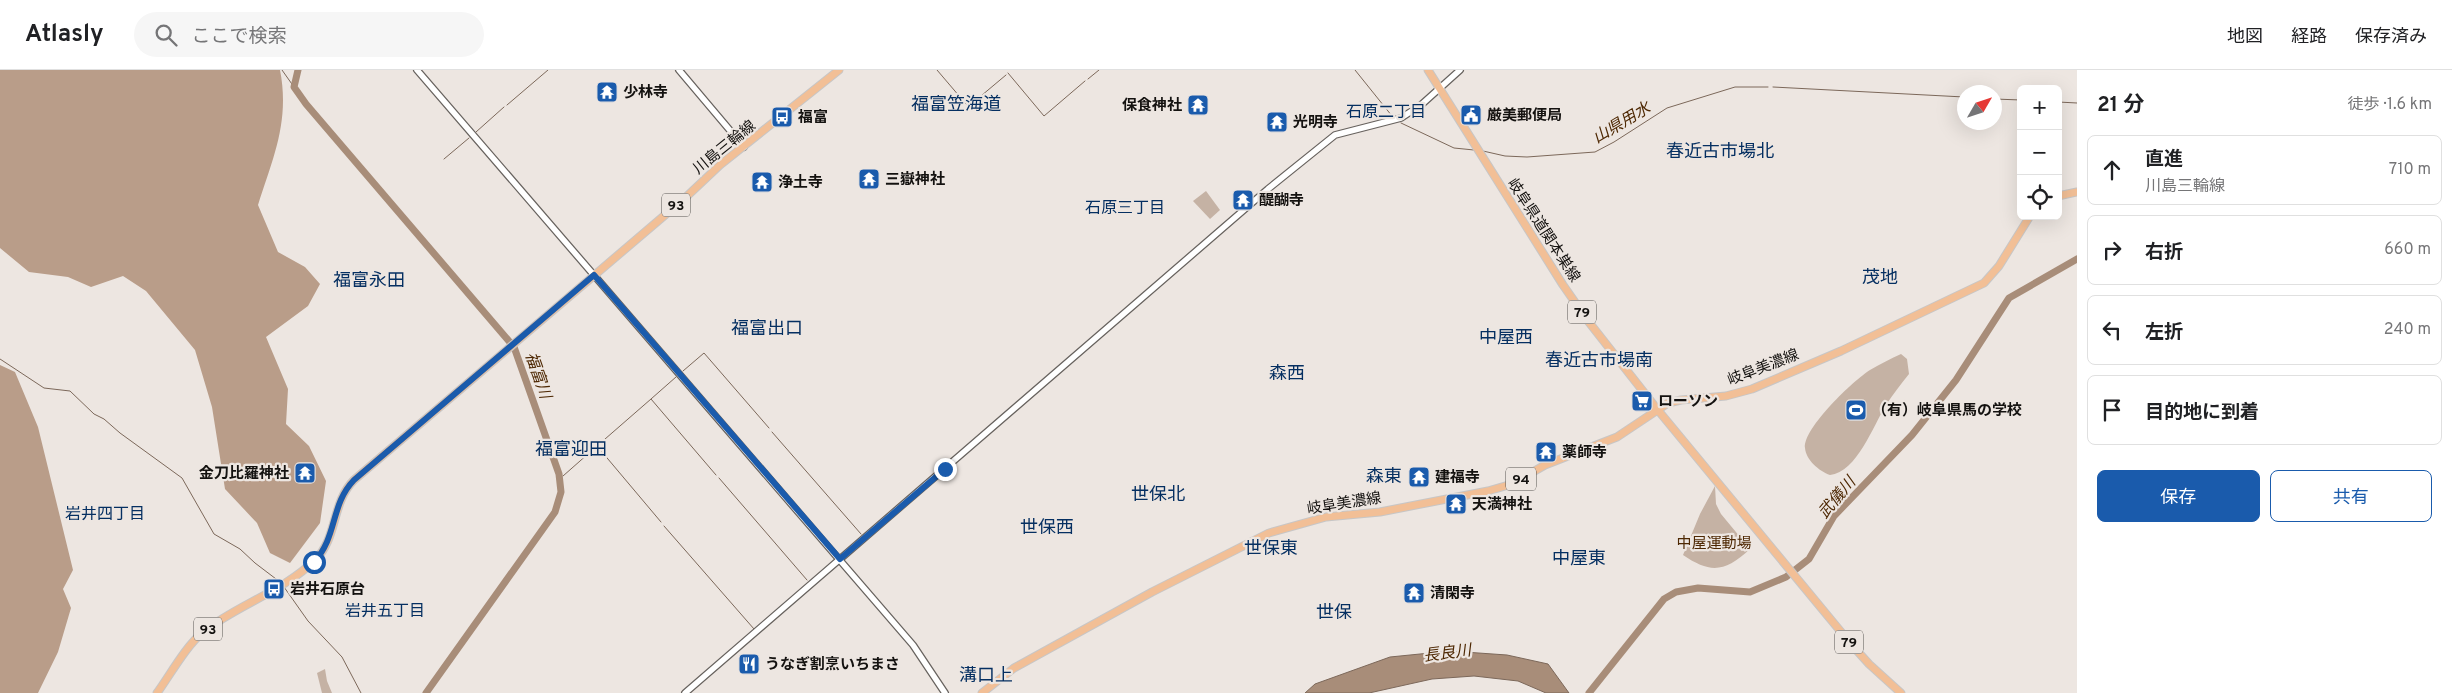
<!DOCTYPE html>
<html lang="ja">
<head>
<meta charset="utf-8">
<style>
	body { margin:0; font-family:Overpass,"Noto Sans JP",sans-serif; background:#f6f6f6; color:#202124 }
	.controls { position:absolute; right:15px; top:15px; display:grid; overflow:hidden; border-radius:8px; box-shadow:0 5px 20px #0002 }
	.controls button { width:45px; height:45px; display:grid; place-items:center; padding:0; border:0; border-bottom:1px solid #e0e0e0; background:#fff; color:#202124; font:25px sans-serif }
	.compass { position:absolute; left:1957px; top:15px; width:45px; height:45px; border-radius:50%; background:#fff; box-shadow:0 5px 20px #0002; rotate:51deg }
	.stop { position:absolute; width:15px; height:15px; margin:-11px; border:4px solid #1a5bac; border-radius:50%; background:#fff }
	.stop.end { background:#1a5bac; border-color:#fff; box-shadow:0 1px 5px #0008 }
	.list { margin:0; padding:0; list-style:none }
	h2 { display:flex; justify-content:space-between; align-items:center; height:65px; margin:0; padding:0 20px; font-size:21px }
	h2 small { font-size:16px; font-weight:400; color:#757577 }
	.list li { display:grid; grid-template-columns:32px 1fr auto; gap:15px; align-items:center; box-sizing:border-box; height:70px; margin:0 10px 10px; padding:0 10px; border:1px solid #e0e0e0; border-radius:8px }
	.list b { display:block; font-size:19px; white-space:nowrap }
	.list p { margin:0; font-size:16px; white-space:nowrap; color:#757577 }
	.list em { font-size:16px; font-style:normal; color:#757577 }
	.actions { display:flex; gap:10px; padding:15px 20px }
	.actions a { flex:1; padding:11px 0; border:1px solid #1a5bac; border-radius:8px; text-align:center; font-size:18px; color:#1a5bac }
	.actions .main { background:#1a5bac; color:#fff }
	.icon { flex:none; width:28px; height:28px; fill:none; stroke:currentColor; stroke-width:2; stroke-linecap:round; stroke-linejoin:round }
	.map { position:relative; flex:none; width:2077px; height:623px; overflow:hidden }
	header { display:flex; align-items:center; gap:30px; box-sizing:border-box; height:70px; padding:0 25px; background:#fff; border-bottom:1px solid #e0e0e0 }
	header strong { font-size:24px }
	nav { display:flex; gap:28px; margin-inline-start:auto; font-size:18px }
	.search { width:350px; height:45px; background:#f6f6f6; display:flex; align-items:center; gap:12px; box-sizing:border-box; padding:0 18px; border-radius:28px; color:#757577; font-size:19px }
	main { display:flex }
	aside { flex:1; background:#fff }
	.map>svg:first-child { display:block }
</style>
</head>
<body>
<header>
<strong>Atlasly</strong>
<div class="search"><svg class="icon" aria-label="search" viewBox="0 0 24 24"><circle cx="10" cy="10" r="6"/><path d="M15 15l6 6"/></svg>ここで検索</div>
<nav><a>地図</a><a>経路</a><a>保存済み</a></nav>
</header>
<main>
<div class="map">
<svg width="2077" height="623" viewBox="0 0 2077 623">
	<rect width="100%" height="100%" fill="#ede6e1"/>
	<g fill="#c5b2a4">
		<path d="M1206,121L1220,140L1210,149L1193,131Z"/>
		<path d="M1901,284L1907,289L1909,304C1901,314 1893,324 1886,335C1873,356 1857,402 1830,405C1819,401 1806,390 1805,378C1803,358 1854,310 1870,300C1880,294 1890,289 1901,284Z"/>
		<path d="M1715,416L1716,434L1721,444L1750,479C1725,502 1711,504 1683,485L1700,444Z"/>
		<path d="M325,599L327,611L332,623H322L317,603Z"/>
	</g>
	<g fill="#b99d89">
		<path d="M0,0H280C290,51 273,88 258,135L278,182L305,197L320,214L308,236L266,267L288,319L286,354L309,376L326,411L320,453L290,493L270,483L257,453L225,419L212,337L195,280L146,221L123,206L91,217L68,207L29,202L0,178Z"/>
		<path d="M0,295L15,302L38,357L73,500L63,519L71,538L58,582L38,623H0Z"/>
	</g>
	<path fill="#a88d79" stroke="#7c685a" d="M1450,581L1507,585L1548,594L1569,623H1546L1518,611L1474,606L1432,609L1369,623H1305L1315,614L1390,587Z"/>
	<g fill="none" stroke-linecap="round" stroke-linejoin="round">
		<g stroke="#7c685a" stroke-width="1">
			<path d="M282,0L294,17"/>
			<path d="M937,0L966,34"/>
			<path d="M1355,0L1392,46"/>
			<path d="M1008,3L1044,46L1085,11"/>
			<path d="M1088,9L1099,0"/>
			<path d="M1773,17L1964,27"/>
			<path d="M1994,29L2021,30"/>
			<path d="M2058,32L2077,33"/>
			<path d="M507,35L548,0"/>
			<path d="M969,36L1006,5"/>
			<path d="M1401,53L1454,78L1474,80"/>
			<path d="M476,62L504,37"/>
			<path d="M1483,81L1505,86L1527,87L1595,82L1614,72L1667,38L1735,17H1768"/>
			<path d="M444,89L469,68"/>
			<path d="M0,289L44,318L70,321L94,344L104,349L120,363L182,408L214,464L240,479L255,493L280,512"/>
			<path d="M683,301L704,283L769,358"/>
			<path d="M651,329L676,307"/>
			<path d="M772,362L861,464"/>
			<path d="M597,376L651,329L716,405"/>
			<path d="M563,406L597,376L661,452"/>
			<path d="M559,408L561,407"/>
			<path d="M719,408L807,510"/>
			<path d="M664,456L754,559"/>
			<path d="M284,517L308,551L342,587L361,623"/>
		</g>
		<g stroke="#a88d79" stroke-width="7">
			<path d="M298,0L294,17L306,34L514,277L559,404L561,422L555,442L426,623"/>
			<path d="M1589,623L1664,529L1676,522L1698,518L1750,522L1786,507L1809,489L1834,446L1912,365L1956,310L2009,228L2077,189"/>
		</g>
		<g stroke="#67625e" stroke-width="8">
			<g id="minor">
				<path d="M417,0L913,575L945,623"/>
				<path d="M679,0L744,77"/>
				<path d="M685,623L1268,119L1335,65L1401,48L1421,35L1460,0"/>
			</g>
		</g>
		<g stroke="#c7c6c6" stroke-width="9">
			<g id="major">
				<path d="M1428,0L1563,215L1588,251L1657,339L1851,574L1869,594L1901,623"/>
				<path d="M2058,126L2077,122"/>
				<path d="M157,623C170,605 186,576 203,562C237,535 284,521 315,490C338,468 331,433 354,410L685,128L720,95L839,0"/>
				<path d="M982,623L1014,598L1152,522L1269,463L1326,447L1380,442L1488,421L1512,414L1545,395L1617,367L1668,333L1681,330L1726,326L1752,319L1841,281L1984,213L1999,196L2030,146"/>
			</g>
		</g>
		<use href="#minor" stroke="#fff" stroke-width="5.5"/>
		<use href="#major" stroke="#f2bf96" stroke-width="7"/>
	</g>
	<g fill="none" stroke-linecap="round" stroke-linejoin="round">
		<path stroke="#1a5bac" stroke-width="6" d="M314,492C338,466 330,435 354,410L594,205L840,489L945,399"/>
	</g>
	<defs>
		<g id="temple-square" transform="scale(1.125)"><rect x="-9" y="-9" width="18" height="18" rx="4" fill="#1a5bac" stroke="#ede6e1"/><path d="M0-6L5-2H3V0L6.5 2.5H4V6H1.5V3h-3V6H-4V2.5H-6.5L-3 0V-2H-5Z" fill="#fff"/></g>
		<g id="civic-square" transform="scale(1.125)"><rect x="-9" y="-9" width="18" height="18" rx="4" fill="#1a5bac" stroke="#ede6e1"/><path d="M-.6-6.5H3V-4.5H.6V-3L4-1V1h2V6H-6V1h2V-1L-.6-3ZM-1.2 2.5V6h2.4V2.5Z" fill="#fff"/></g>
		<g id="bus-square" transform="scale(1.125)"><rect x="-9" y="-9" width="18" height="18" rx="4" fill="#1a5bac" stroke="#ede6e1"/><path d="M-5-6H5V4H4V6H2V4H-2V6H-4V4H-5ZM-3.5-4V0h7V-4ZM-3.5 1.2v1.5H-2V1.2ZM2 1.2v1.5H3.5V1.2Z" fill="#fff"/></g>
		<g id="supermarket-square" transform="scale(1.125)"><rect x="-9" y="-9" width="18" height="18" rx="4" fill="#1a5bac" stroke="#ede6e1"/><path d="M-6-5.5h2.5l.6 2H6L4.5 2H-2.5L-4.4-4H-6ZM-1.5 3.2a1.3 1.3 0 1 0 .1 0ZM3 3.2a1.3 1.3 0 1 0 .1 0Z" fill="#fff"/></g>
		<g id="stadium-square" transform="scale(1.125)"><rect x="-9" y="-9" width="18" height="18" rx="4" fill="#1a5bac" stroke="#ede6e1"/><path d="M0-5a6.5 5 0 1 0 0 10a6.5 5 0 1 0 0-10ZM-3.5-1.8h7v3.6h-7Z" fill="#fff"/></g>
		<g id="restaurant-square" transform="scale(1.125)"><rect x="-9" y="-9" width="18" height="18" rx="4" fill="#1a5bac" stroke="#ede6e1"/><path d="M-5-6h1v4h1v-4h1v4h1v-4h1v5L-1.5 .5V6h-2V.5L-5-1ZM5-6V6H3V1.5H1.5Q1.5-4 5-6Z" fill="#fff"/></g>
	</defs>
	<g fill-rule="evenodd">
		<use href="#temple-square" x="607" y="22"/>
		<use href="#temple-square" x="1198" y="35"/>
		<use href="#civic-square" x="1471" y="45"/>
		<use href="#bus-square" x="782" y="47"/>
		<use href="#temple-square" x="1277" y="52"/>
		<use href="#temple-square" x="869" y="109"/>
		<use href="#temple-square" x="762" y="112"/>
		<use href="#temple-square" x="1243" y="130"/>
		<use href="#supermarket-square" x="1642" y="331"/>
		<use href="#stadium-square" x="1856" y="340"/>
		<use href="#temple-square" x="1546" y="382"/>
		<use href="#temple-square" x="305" y="403"/>
		<use href="#temple-square" x="1419" y="407"/>
		<use href="#temple-square" x="1456" y="434"/>
		<use href="#bus-square" x="274" y="519"/>
		<use href="#temple-square" x="1414" y="523"/>
		<use href="#restaurant-square" x="749" y="594"/>
	</g>
	<g text-anchor="middle" stroke-width="4.5" stroke-linejoin="round" paint-order="stroke">
		<g fill="#ede6e1" stroke="#55524f" stroke-width="1">
			<rect x="662" y="123.5" width="28" height="23" rx="4"/>
			<rect x="1568" y="230.5" width="28" height="23" rx="4"/>
			<rect x="1506" y="397.5" width="30" height="23" rx="4"/>
			<rect x="194" y="547.5" width="28" height="23" rx="4"/>
			<rect x="1835" y="560.5" width="28" height="23" rx="4"/>
		</g>
		<g font-size="14" font-weight="bold" fill="#141210">
			<text x="676" y="140">93</text>
			<text x="1582" y="247">79</text>
			<text x="1521" y="414">94</text>
			<text x="208" y="564">93</text>
			<text x="1849" y="577">79</text>
		</g>
		<g font-size="15" font-weight="bold" fill="#141210" stroke="#ede6e1" text-anchor="start">
			<text x="623" y="27">少林寺</text>
			<text x="1182" y="40" text-anchor="end">保食神社</text>
			<text x="1487" y="50">厳美郵便局</text>
			<text x="798" y="52">福富</text>
			<text x="1293" y="57">光明寺</text>
			<text x="885" y="114">三嶽神社</text>
			<text x="778" y="117">浄土寺</text>
			<text x="1259" y="135">醍醐寺</text>
			<text x="1658" y="336">ローソン</text>
			<text x="1872" y="345">（有）岐阜県馬の学校</text>
			<text x="1562" y="387">薬師寺</text>
			<text x="289" y="408" text-anchor="end">金刀比羅神社</text>
			<text x="1435" y="412">建福寺</text>
			<text x="1472" y="439">天満神社</text>
			<text x="290" y="524">岩井石原台</text>
			<text x="1430" y="528">清閑寺</text>
			<text x="765" y="599">うなぎ割烹いちまさ</text>
		</g>
		<g font-size="15" fill="#141210" stroke="#ede6e1">
			<text transform="translate(724 77) rotate(-39)" y="5">川島三輪線</text>
			<text transform="translate(1544 160) rotate(57)" y="5">岐阜県道関本巣線</text>
			<text transform="translate(1763 297) rotate(-21)" y="5">岐阜美濃線</text>
			<text transform="translate(1344 433) rotate(-9)" y="5">岐阜美濃線</text>
		</g>
		<g font-size="15" fill="#4d2702" stroke="#ede6e1">
			<text x="1714" y="478">中屋運動場</text>
		</g>
		<g font-size="16" fill="#052f61" stroke="#ede6e1">
			<text x="1386" y="47">石原二丁目</text>
			<text x="1125" y="143">石原三丁目</text>
			<text x="105" y="449">岩井四丁目</text>
			<text x="385" y="546">岩井五丁目</text>
		</g>
		<g font-size="16" font-style="italic" fill="#4d2702" stroke="#ede6e1">
			<text transform="translate(1621 52) rotate(-31)" y="6">山県用水</text>
			<text transform="translate(539 305) rotate(71)" y="6">福富川</text>
			<text transform="translate(1836 427) rotate(-50)" y="6">武儀川</text>
			<text transform="translate(1447 582) rotate(-7)" y="6">長良川</text>
		</g>
		<g font-size="18" fill="#052f61" stroke="#ede6e1">
			<text x="956" y="40">福富笠海道</text>
			<text x="1720" y="87">春近古市場北</text>
			<text x="1880" y="213">茂地</text>
			<text x="369" y="216">福富永田</text>
			<text x="767" y="264">福富出口</text>
			<text x="1506" y="273">中屋西</text>
			<text x="1599" y="296">春近古市場南</text>
			<text x="1287" y="309">森西</text>
			<text x="571" y="385">福富迎田</text>
			<text x="1384" y="412">森東</text>
			<text x="1158" y="430">世保北</text>
			<text x="1047" y="463">世保西</text>
			<text x="1271" y="484">世保東</text>
			<text x="1579" y="494">中屋東</text>
			<text x="1334" y="548">世保</text>
			<text x="986" y="611">溝口上</text>
		</g>
	</g>
</svg>
<div class="controls">
<button>+</button>
<button>−</button>
<button><svg class="icon" aria-label="locate" viewBox="0 0 24 24"><circle cx="12" cy="12" r="6"/><path d="M12 2v4M12 18v4M2 12h4M18 12h4"/></svg></button>
</div>
<svg class="compass" viewBox="-18 -18 36 36"><path d="M0-13l5 13h-10z" fill="#e53935"/><path d="M0 13l5-13h-10z" fill="#757577"/></svg>
<div class="stop" style="left:314px;top:492px"></div>
<div class="stop end" style="left:945px;top:399px"></div>
</div>
<aside>
<h2>21 分<small>徒歩 · 1.6 km</small></h2>
<ul class="list">
<li><svg class="icon" aria-label="ahead" viewBox="0 0 24 24"><path d="M12 20V5M6 11l6-6 6 6"/></svg><div><b>直進</b><p>川島三輪線</p></div><em>710 m</em></li>
<li><svg class="icon" aria-label="right" viewBox="0 0 24 24"><path d="M7 20v-9h11M14 6l5 5-5 5"/></svg><div><b>右折</b></div><em>660 m</em></li>
<li><svg class="icon" aria-label="left" viewBox="0 0 24 24"><path d="M17 20v-9H6M10 6l-5 5 5 5"/></svg><div><b>左折</b></div><em>240 m</em></li>
<li><svg class="icon" aria-label="arrive" viewBox="0 0 24 24"><path d="M6 21V4h12l-3 4 3 4H6"/></svg><div><b>目的地に到着</b></div></li>
</ul>
<div class="actions"><a class="main">保存</a><a>共有</a></div>
</aside>
</main>
</body>
</html>
